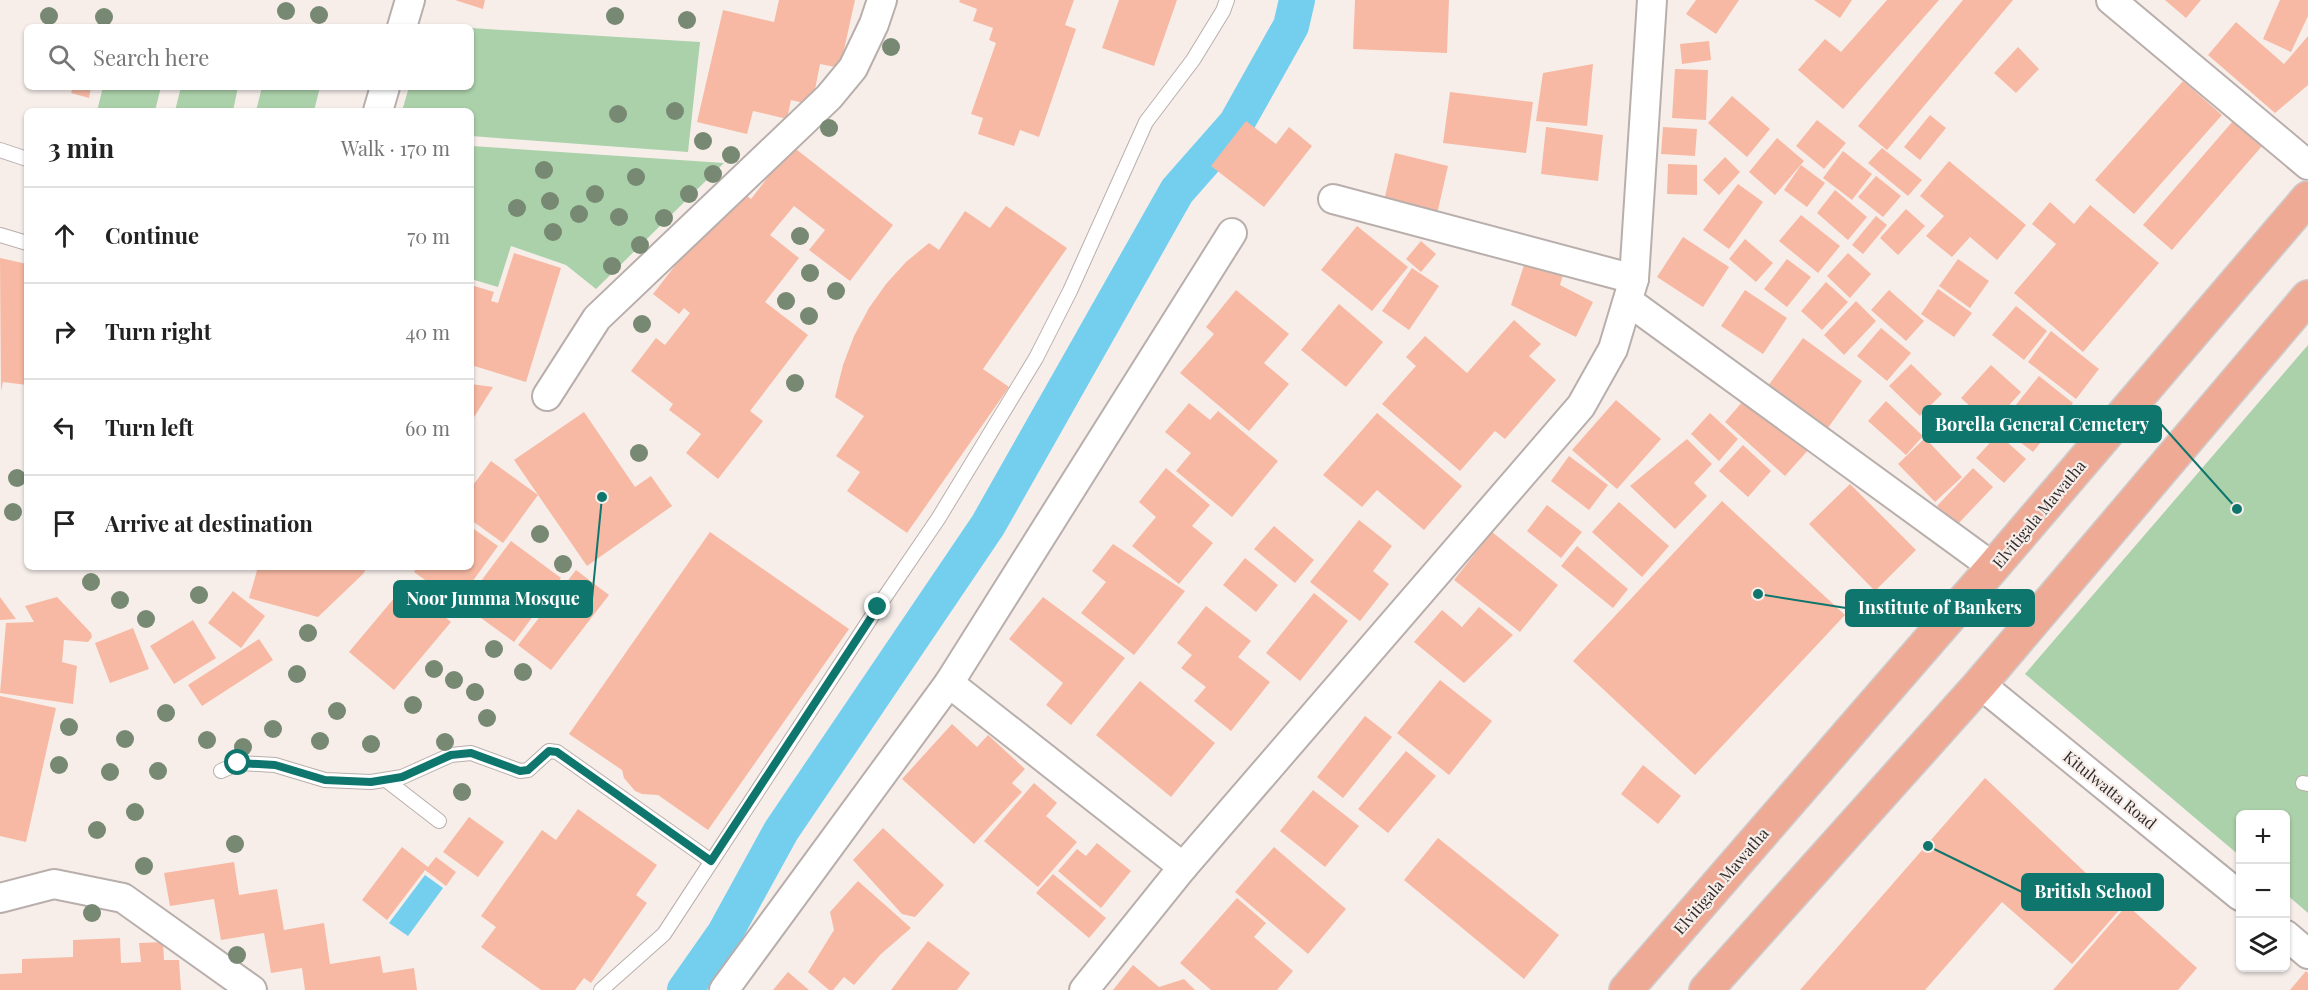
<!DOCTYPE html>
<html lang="en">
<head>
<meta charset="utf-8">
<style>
	body { margin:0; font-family:"Playfair Display",serif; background:#f2f2f2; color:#222 }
	.controls { position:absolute; right:18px; bottom:18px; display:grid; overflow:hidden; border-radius:9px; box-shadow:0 2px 4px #0004 }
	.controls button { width:54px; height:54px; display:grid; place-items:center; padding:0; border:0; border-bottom:2px solid #e0e0e0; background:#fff; color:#222; font:30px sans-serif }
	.stop { position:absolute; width:18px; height:18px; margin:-14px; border:4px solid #0f766e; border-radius:50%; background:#fff }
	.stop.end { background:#0f766e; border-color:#fff; box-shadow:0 2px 6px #0008 }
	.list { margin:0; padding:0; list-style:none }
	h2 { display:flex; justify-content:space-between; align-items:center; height:78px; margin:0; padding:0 24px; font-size:26px }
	h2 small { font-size:20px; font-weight:400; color:#767676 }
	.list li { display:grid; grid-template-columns:39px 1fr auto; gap:18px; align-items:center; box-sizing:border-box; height:96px; padding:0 24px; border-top:2px solid #e0e0e0 }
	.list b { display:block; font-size:22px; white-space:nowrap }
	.list em { font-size:20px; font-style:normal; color:#767676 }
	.icon { flex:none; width:33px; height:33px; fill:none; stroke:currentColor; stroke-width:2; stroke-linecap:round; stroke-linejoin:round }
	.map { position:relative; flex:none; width:2308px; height:990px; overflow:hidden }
	.search { position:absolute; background:#fff; box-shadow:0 2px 4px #0004; left:24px; top:24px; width:450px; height:66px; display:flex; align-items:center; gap:15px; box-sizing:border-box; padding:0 21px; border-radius:9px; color:#767676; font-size:22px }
	.panel { position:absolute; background:#fff; box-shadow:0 2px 4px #0004; left:24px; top:108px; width:450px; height:462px; border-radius:9px }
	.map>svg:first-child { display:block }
</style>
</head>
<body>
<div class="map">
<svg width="2308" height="990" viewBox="0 0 2308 990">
	<rect width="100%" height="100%" fill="#f7eeea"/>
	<g fill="#abd1aa">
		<path d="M471,28L700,42L688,152L471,136V111H402L409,87H471Z"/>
		<path d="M103,87H161L155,111H97Z"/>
		<path d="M181,87H238L233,111H175Z"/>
		<path d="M262,87H320L314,111H256Z"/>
		<path d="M471,146L724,163L596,289L566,265L511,246L498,287L471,279V201L474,192L471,191Z"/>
		<path d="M2308,345V913L2286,894V814H2240V856L2025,674Z"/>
	</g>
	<path fill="#74cfef" d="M425,875L443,888L408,936L389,923Z"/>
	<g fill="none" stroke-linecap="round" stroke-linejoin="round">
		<path stroke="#74cfef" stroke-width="36" d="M685,990L725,933L781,831L988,525L1177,191L1236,124L1291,26L1297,0"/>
	</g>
	<g fill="#f7b9a3">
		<path d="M455,0H485L483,9Z"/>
		<path d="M779,0H855L840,68L820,64L812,105L791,100L787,119L753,111L747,134L697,122L723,10L774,22Z"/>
		<path d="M960,0H1074L1065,25L1076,29L1039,137L1020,130L1014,146L978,134L983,118L971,114L996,43L989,40L993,28L973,21L977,9L959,2Z"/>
		<path d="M1119,0H1177L1154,66L1102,48Z"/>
		<path d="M1355,0H1449L1447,53L1353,49Z"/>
		<path d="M1696,0H1739L1716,34L1686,14Z"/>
		<path d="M1814,0H1852L1840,18Z"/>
		<path d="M1887,0H1939L1843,109L1798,70L1825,39L1841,52Z"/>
		<path d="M1963,0H2013L1887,150L1858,126Z"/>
		<path d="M2165,0H2201L2186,18Z"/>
		<path d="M2280,0H2308V16L2291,52L2263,39Z"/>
		<path d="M2236,22L2284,64L2308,36V85L2275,113L2208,55Z"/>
		<path d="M1709,41L1711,60L1682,64L1680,44Z"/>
		<path d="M2018,47L2039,69L2016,93L1994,73Z"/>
		<path d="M1593,64L1587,126L1536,121L1543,73Z"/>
		<path d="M1675,69L1708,70L1706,120L1672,118Z"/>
		<path d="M2183,81L2222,115L2134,214L2095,180Z"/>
		<path d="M73,87H91L89,98L71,93Z"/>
		<path d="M1450,92L1533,102L1526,153L1443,143Z"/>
		<path d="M1732,96L1770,129L1747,157L1708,123Z"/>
		<path d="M1930,115L1946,128L1920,160L1904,147Z"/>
		<path d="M1817,120L1846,143L1824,169L1796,146Z"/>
		<path d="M1246,121L1276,144L1289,127L1312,146L1264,207L1211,166Z"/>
		<path d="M2233,121L2262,146L2172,250L2143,225Z"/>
		<path d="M1546,127L1603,135L1598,181L1541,174Z"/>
		<path d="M1663,127L1697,129L1695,156L1661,154Z"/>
		<path d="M1777,138L1804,161L1775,195L1749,172Z"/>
		<path d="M792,146L893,225L850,281L809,250L825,230L794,206L770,235L799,258L765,302L808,335L750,411L763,421L718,479L686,453L701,434L669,410L673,404L631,371L656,338L665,345L690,313L684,308L679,314L653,294L736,187L751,199Z"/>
		<path d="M1882,148L1922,180L1908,196L1868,163Z"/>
		<path d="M1843,151L1872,174L1852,200L1823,178Z"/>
		<path d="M1395,153L1448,166L1437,214L1384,201Z"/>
		<path d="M1725,157L1740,172L1719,195L1703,180Z"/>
		<path d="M1949,161L2026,225L1997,260L1970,237L1952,257L1926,236L1944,216L1920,196Z"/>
		<path d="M1668,164L1697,165V195L1667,194Z"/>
		<path d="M1801,165L1825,183L1807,207L1784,190Z"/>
		<path d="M1876,176L1901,196L1883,217L1858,197Z"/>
		<path d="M1738,184L1763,202L1729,249L1703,230Z"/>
		<path d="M1835,190L1867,217L1848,240L1817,213Z"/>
		<path d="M2050,202L2074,224L2090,205L2159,263L2083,352L2014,293L2056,244L2032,224Z"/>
		<path d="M1006,206L1067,248L983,369L1009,387L907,533L847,491L860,472L836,456L864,416L835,397L843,365L854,336L869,308L886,284L906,262L929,243L939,250L965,211L990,228Z"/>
		<path d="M1906,209L1925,226L1898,255L1880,238Z"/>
		<path d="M1801,215L1840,246L1818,273L1779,241Z"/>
		<path d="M1876,216L1887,225L1863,254L1852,245Z"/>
		<path d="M1357,226L1408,267L1372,311L1321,270Z"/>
		<path d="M1683,237L1729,267L1703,307L1657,277Z"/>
		<path d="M1745,239L1773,263L1756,282L1729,259Z"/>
		<path d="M1421,241L1436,254L1421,272L1406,259Z"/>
		<path d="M514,253L561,268L526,382L471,365V285L494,292L491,301L498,303Z"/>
		<path d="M1848,253L1871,274L1850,298L1827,276Z"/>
		<path d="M0,258L27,264V385L3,382L1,391Z"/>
		<path d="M1526,259L1566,265L1560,285L1593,302L1576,337L1511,305Z"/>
		<path d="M1787,259L1811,277L1787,307L1764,289Z"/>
		<path d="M1958,259L1989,281L1970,308L1939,286Z"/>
		<path d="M1412,268L1439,286L1409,330L1382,311Z"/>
		<path d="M1826,282L1848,302L1822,330L1801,311Z"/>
		<path d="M1938,289L1972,313L1954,337L1921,314Z"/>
		<path d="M1236,290L1289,334L1264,363L1289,384L1249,431L1180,373L1214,334L1206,327Z"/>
		<path d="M1745,290L1787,318L1763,354L1721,326Z"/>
		<path d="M1889,290L1924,321L1906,341L1871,310Z"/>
		<path d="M1856,301L1876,321L1844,355L1824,335Z"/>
		<path d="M1339,304L1383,342L1346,387L1301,350Z"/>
		<path d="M2016,306L2047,331L2024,360L1992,335Z"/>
		<path d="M1514,320L1541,344L1529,356L1556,380L1505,439L1495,431L1460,471L1382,404L1416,366L1406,357L1425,336L1467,373Z"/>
		<path d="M1881,328L1911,353L1887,381L1857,356Z"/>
		<path d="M2051,331L2099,369L2076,399L2028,362Z"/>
		<path d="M1803,338L1862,381L1827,429L1768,386Z"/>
		<path d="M1911,364L1942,394L1920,416L1889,386Z"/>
		<path d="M1991,365L2021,392L1991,425L1961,398Z"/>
		<path d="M2039,376L2073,403L2033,452L1999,426Z"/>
		<path d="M471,384L493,387L471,422Z"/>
		<path d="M1749,394L1810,448L1785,476L1725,422Z"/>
		<path d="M1616,400L1661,439L1617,489L1572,450Z"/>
		<path d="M1886,401L1923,436L1906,455L1868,421Z"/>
		<path d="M1189,403L1210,420L1218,411L1278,461L1232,517L1176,471L1191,453L1165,432Z"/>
		<path d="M584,412L635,487L651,476L672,506L587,566L514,460Z"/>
		<path d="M1377,413L1462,486L1424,530L1377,490L1362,507L1323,475Z"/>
		<path d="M1710,413L1738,439L1719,461L1691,434Z"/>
		<path d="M1998,434L2026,459L2004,483L1976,458Z"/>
		<path d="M1925,438L1962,477L1935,502L1898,464Z"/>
		<path d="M1687,439L1712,464L1694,483L1707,496L1675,529L1630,486Z"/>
		<path d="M1743,445L1771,471L1748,497L1719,471Z"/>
		<path d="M1569,456L1608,485L1589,510L1551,481Z"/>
		<path d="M491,461L538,495L503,543L471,520V488Z"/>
		<path d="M1166,468L1210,505L1192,526L1213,543L1179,584L1132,546L1156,517L1139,502Z"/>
		<path d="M1973,468L1993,487L1957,525L1937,506Z"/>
		<path d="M1850,484L1916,550L1875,591L1809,524Z"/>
		<path d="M1722,501L1845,615L1695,775L1573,661Z"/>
		<path d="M1619,502L1669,546L1642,577L1592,532Z"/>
		<path d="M1547,505L1582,532L1561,558L1527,531Z"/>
		<path d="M1359,520L1392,546L1373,571L1389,584L1360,621L1310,582Z"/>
		<path d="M1274,526L1314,560L1295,583L1254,549Z"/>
		<path d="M471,527L498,546L457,603L414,572L417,567H471Z"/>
		<path d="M710,532L849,629L708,830L658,795L642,794L635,791L624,778L622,770L569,734Z"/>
		<path d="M1492,532L1558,585L1520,632L1454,580Z"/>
		<path d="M511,541L561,578L514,642L463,605Z"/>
		<path d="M1113,544L1185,591L1134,655L1081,613L1106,582L1092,571Z"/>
		<path d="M1577,546L1628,589L1613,608L1561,566Z"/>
		<path d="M1245,558L1278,585L1256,612L1223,585Z"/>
		<path d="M258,567H366L364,573L318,617L249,598Z"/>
		<path d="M576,570L609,595L551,670L518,645Z"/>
		<path d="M406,584L451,622L394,690L349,652Z"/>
		<path d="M233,591L265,616L241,648L208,623Z"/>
		<path d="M1314,593L1348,621L1300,681L1266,653Z"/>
		<path d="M0,597L16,619L0,620Z"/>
		<path d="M57,597L91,633L92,637L88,642L64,640L62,662L77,666L73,704L0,693L6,623L34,622L25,606Z"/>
		<path d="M1043,597L1125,658L1071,725L1046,705L1063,683L1009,639Z"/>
		<path d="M1206,606L1251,641L1238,657L1270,682L1231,731L1194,701L1206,687L1181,668L1192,655L1177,643Z"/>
		<path d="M1479,607L1513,635L1464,683L1414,642L1442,610L1462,627Z"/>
		<path d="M193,620L216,658L174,684L150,646Z"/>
		<path d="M133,628L149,669L110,683L95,643Z"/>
		<path d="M259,639L273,660L202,706L188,685Z"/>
		<path d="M1440,680L1492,721L1449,775L1397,733Z"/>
		<path d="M1140,681L1215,743L1171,797L1096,735Z"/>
		<path d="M0,696L56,708L26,842L0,836Z"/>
		<path d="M1365,716L1392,737L1343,798L1317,777Z"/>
		<path d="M952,724L977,747L988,735L1025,769L1012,783L1022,792L974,844L902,779Z"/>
		<path d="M1406,751L1436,776L1388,833L1358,809Z"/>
		<path d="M1643,765L1681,796L1658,824L1621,794Z"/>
		<path d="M1985,778L2122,907L2072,964L2002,902L1925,990H1800Z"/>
		<path d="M1034,783L1057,803L1046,816L1077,842L1038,887L984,841Z"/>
		<path d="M1313,790L1359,826L1325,867L1280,831Z"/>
		<path d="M578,809L657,865L636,895L647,903L591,983L584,978L575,990H541L481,947L496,927L481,916L542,830L556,840Z"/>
		<path d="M469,817L504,842L478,877L443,852Z"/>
		<path d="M883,828L944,885L915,917L902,914L853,860Z"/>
		<path d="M1438,838L1559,935L1524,979L1404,880Z"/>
		<path d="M1097,843L1131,871L1101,908L1058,871L1077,849L1086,856Z"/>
		<path d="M402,847L428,867L436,857L456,872L446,886L425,870L387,920L362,900Z"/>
		<path d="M1274,847L1346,909L1308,954L1235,892Z"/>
		<path d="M234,862L239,895L277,889L284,930L324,923L330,964L380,956L383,973L414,968L417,990H305L302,968L271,973L264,933L221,940L214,899L170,906L164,873Z"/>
		<path d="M1053,874L1106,918L1089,938L1036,893Z"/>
		<path d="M858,881L911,928L881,954L854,985L844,977L833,990H829L808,972L834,930L830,912Z"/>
		<path d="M1237,898L1266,923L1254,937L1293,971L1277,990H1211L1180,963Z"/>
		<path d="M2127,905L2197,968L2178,990H2053Z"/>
		<path d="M120,938L121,963L141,962L139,943L163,942L164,960H179L181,990H0V974L22,973V959L73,957V940Z"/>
		<path d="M928,941L970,973L957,990H891Z"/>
		<path d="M1133,965L1159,987L1184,979L1195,990H1113Z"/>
		<path d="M2306,971L2308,973V990H2290Z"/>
		<path d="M788,972L809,990H773Z"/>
	</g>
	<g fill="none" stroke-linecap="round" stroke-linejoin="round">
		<g stroke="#b8afac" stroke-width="16">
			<g id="service">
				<path d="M0,150L27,159"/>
				<path d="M0,235L27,243"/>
				<path d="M221,771L239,763L275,765L325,780L371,782L402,777L451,755L471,753L520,771L528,770L549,751L557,752L711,861"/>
				<path d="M386,780L439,821"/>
				<path d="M2303,783L2308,784"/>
				<path d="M601,990L664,934L878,607L938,519L1036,358L1070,291L1146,122L1193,60L1223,11L1227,0"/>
			</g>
		</g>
		<g stroke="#b8afac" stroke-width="32">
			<g id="minor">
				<path d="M2111,0L2308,165"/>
				<path d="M402,27L410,0"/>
				<path d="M378,111L385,87"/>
				<path d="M1333,199L1634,279"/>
				<path d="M1628,301L1993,567"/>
				<path d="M547,396L597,318L829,97L853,68L874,24L882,0"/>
				<path d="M949,683L1183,867"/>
				<path d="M1980,684L2240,896"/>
				<path d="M0,898L54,884L123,898L252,990"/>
				<path d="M2286,935L2308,954"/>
				<path d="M724,990L949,683L1232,233"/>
				<path d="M1084,990L1183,867L1581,406L1613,349L1634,279L1652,0"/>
			</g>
		</g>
		<g stroke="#cdcccc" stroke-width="36">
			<g id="trunk">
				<path d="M1626,990L1993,567L2308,198"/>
				<path d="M1706,990L1980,684L2308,297"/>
			</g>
		</g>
		<use href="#service" stroke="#fff" stroke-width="14"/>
		<use href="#minor" stroke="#fff" stroke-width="28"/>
		<use href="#trunk" stroke="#efaa96" stroke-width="33"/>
	</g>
	<g fill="#778973">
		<circle cx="286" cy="11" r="9"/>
		<circle cx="319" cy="15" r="9"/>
		<circle cx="49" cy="16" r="9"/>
		<circle cx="615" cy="16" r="9"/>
		<circle cx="104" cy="17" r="9"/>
		<circle cx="687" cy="20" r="9"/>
		<circle cx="891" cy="47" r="9"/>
		<circle cx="675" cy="111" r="9"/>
		<circle cx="618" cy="114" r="9"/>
		<circle cx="829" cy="128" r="9"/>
		<circle cx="703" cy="141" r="9"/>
		<circle cx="731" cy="155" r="9"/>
		<circle cx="544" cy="170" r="9"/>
		<circle cx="713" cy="174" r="9"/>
		<circle cx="636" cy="177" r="9"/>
		<circle cx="595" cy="194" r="9"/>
		<circle cx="689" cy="194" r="9"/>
		<circle cx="550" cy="201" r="9"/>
		<circle cx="517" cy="208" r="9"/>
		<circle cx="579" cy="214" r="9"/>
		<circle cx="619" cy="217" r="9"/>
		<circle cx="664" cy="218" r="9"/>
		<circle cx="553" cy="232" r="9"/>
		<circle cx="800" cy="236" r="9"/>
		<circle cx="640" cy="245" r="9"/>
		<circle cx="612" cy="266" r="9"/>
		<circle cx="810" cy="273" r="9"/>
		<circle cx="836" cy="291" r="9"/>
		<circle cx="786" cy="301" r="9"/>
		<circle cx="809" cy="316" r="9"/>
		<circle cx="642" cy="324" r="9"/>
		<circle cx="795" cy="383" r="9"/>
		<circle cx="639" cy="453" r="9"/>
		<circle cx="17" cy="478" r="9"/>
		<circle cx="13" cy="512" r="9"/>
		<circle cx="540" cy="534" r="9"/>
		<circle cx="563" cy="564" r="9"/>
		<circle cx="91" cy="582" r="9"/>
		<circle cx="199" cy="595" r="9"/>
		<circle cx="120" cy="600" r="9"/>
		<circle cx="146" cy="619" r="9"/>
		<circle cx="308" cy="633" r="9"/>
		<circle cx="494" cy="649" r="9"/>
		<circle cx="434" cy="669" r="9"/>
		<circle cx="523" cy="672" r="9"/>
		<circle cx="297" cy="674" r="9"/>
		<circle cx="454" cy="680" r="9"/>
		<circle cx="475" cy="692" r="9"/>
		<circle cx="413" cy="705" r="9"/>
		<circle cx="337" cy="711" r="9"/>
		<circle cx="166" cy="713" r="9"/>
		<circle cx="487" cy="718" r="9"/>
		<circle cx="69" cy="727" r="9"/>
		<circle cx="273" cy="729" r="9"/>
		<circle cx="125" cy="739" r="9"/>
		<circle cx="207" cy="740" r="9"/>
		<circle cx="320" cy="741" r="9"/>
		<circle cx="445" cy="742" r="9"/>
		<circle cx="371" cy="744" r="9"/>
		<circle cx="243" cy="747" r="9"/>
		<circle cx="59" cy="765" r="9"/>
		<circle cx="158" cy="771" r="9"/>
		<circle cx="110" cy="772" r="9"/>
		<circle cx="462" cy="792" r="9"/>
		<circle cx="135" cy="812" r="9"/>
		<circle cx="97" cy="830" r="9"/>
		<circle cx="235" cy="844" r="9"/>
		<circle cx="144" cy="866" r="9"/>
		<circle cx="92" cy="913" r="9"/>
		<circle cx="237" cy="955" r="9"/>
	</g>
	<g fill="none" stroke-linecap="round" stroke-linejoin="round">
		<path stroke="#0f766e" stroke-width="8" d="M238,763L275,765L325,780L371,782L402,777L451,755L471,753L520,771L528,770L549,751L557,752L711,861L878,607"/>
	</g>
	<g text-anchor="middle" stroke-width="4.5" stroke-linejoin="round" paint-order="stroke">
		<g font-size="16" fill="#302c2b" stroke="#f7eeea">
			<text transform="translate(2039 514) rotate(-50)" y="6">Elvitigala Mawatha</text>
			<text transform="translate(2110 790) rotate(39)" y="6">Kitulwatta Road</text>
			<text transform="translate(1721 881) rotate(-49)" y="6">Elvitigala Mawatha</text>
		</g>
	</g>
	<path fill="none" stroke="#0f766e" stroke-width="2" d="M2237 509L2161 424M602 497L592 599M1758 594L1846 608M1928 846L2022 892"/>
	<g fill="#0f766e" stroke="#f7eeea" stroke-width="2">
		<circle cx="2237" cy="509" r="6"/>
		<circle cx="602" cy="497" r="6"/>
		<circle cx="1758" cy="594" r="6"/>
		<circle cx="1928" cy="846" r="6"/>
	</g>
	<g fill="#0f766e" stroke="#0f766e" stroke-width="2">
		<rect x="1923" y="406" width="238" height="36" rx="6"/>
		<rect x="394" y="581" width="198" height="36" rx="6"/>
		<rect x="1846" y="590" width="188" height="36" rx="6"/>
		<rect x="2022" y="874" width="141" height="36" rx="6"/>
	</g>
	<g font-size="18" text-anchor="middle" font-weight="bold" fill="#fff">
		<text x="2042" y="431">Borella General Cemetery</text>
		<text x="493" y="605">Noor Jumma Mosque</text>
		<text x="1940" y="614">Institute of Bankers</text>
		<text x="2093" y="898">British School</text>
	</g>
</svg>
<div class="controls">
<button>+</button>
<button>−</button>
<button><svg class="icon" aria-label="layers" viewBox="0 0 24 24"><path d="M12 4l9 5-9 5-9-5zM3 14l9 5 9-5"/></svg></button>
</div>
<div class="stop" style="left:238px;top:763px"></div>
<div class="stop end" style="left:878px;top:607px"></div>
<div class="search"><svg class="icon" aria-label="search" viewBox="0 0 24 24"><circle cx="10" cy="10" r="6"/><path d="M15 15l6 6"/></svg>Search here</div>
<section class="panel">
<h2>3 min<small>Walk · 170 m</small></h2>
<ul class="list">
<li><svg class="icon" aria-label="ahead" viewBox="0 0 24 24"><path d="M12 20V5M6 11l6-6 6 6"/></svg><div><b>Continue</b></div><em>70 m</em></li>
<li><svg class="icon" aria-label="right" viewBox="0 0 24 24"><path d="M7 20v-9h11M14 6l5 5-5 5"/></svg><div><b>Turn right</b></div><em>40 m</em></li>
<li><svg class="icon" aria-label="left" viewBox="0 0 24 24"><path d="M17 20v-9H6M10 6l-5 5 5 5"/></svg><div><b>Turn left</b></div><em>60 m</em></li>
<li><svg class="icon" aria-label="arrive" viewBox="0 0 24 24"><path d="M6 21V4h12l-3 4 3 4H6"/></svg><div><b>Arrive at destination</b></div></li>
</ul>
</section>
</div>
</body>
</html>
